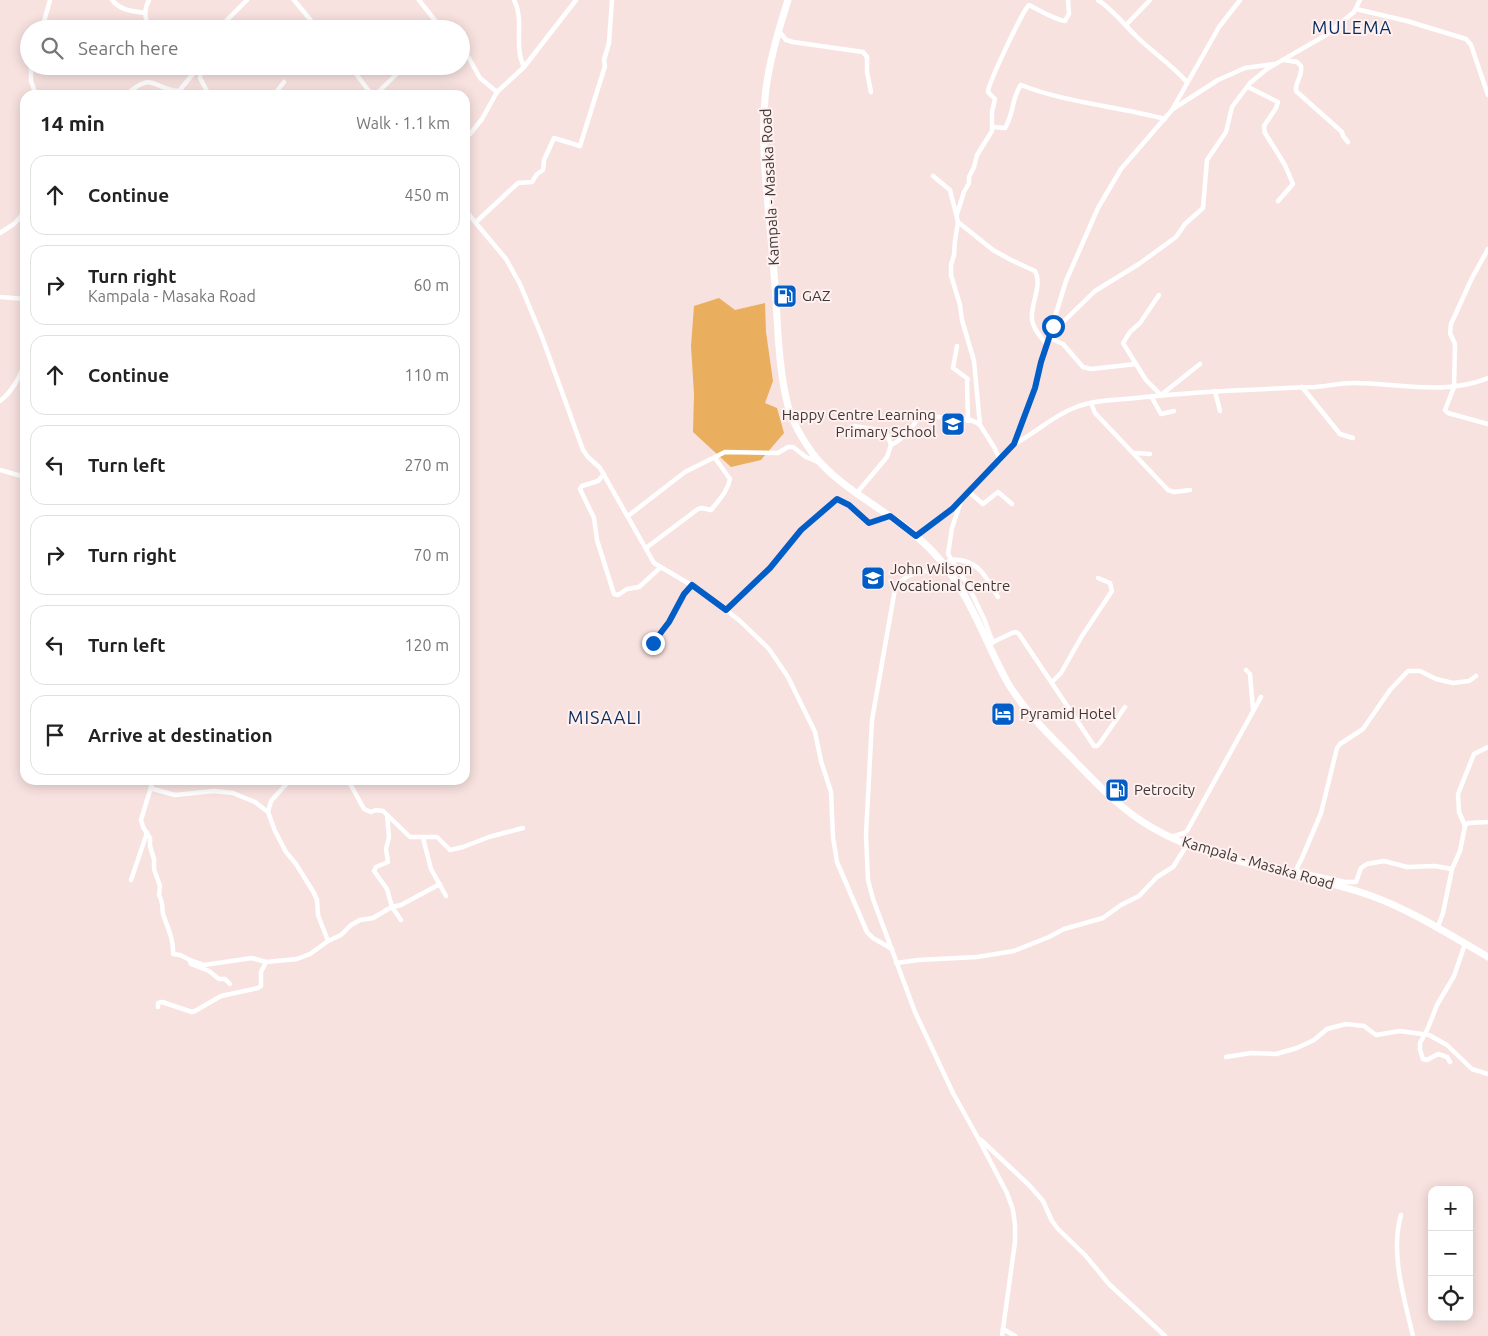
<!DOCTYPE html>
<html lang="en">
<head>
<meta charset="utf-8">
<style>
	body { margin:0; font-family:Ubuntu,sans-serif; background:#f2f2f2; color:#222 }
	.controls { position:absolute; right:15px; bottom:15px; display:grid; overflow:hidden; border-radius:10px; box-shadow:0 2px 12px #0003 }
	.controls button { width:45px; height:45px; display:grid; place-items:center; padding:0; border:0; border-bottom:1px solid #e0e0e0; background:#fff; color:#222; font:25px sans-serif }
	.stop { position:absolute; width:15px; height:15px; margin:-11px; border:4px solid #025dc6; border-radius:50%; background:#fff }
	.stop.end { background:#025dc6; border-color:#fff; box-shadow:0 1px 5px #0008 }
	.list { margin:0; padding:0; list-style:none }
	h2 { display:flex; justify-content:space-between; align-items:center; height:65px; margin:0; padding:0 20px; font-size:21px }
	h2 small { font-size:16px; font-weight:400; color:#767676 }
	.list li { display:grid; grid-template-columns:32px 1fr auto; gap:15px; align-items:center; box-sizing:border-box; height:80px; margin:0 10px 10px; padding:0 10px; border:1px solid #e0e0e0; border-radius:15px }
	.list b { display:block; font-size:19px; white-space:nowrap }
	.list p { margin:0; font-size:16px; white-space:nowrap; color:#767676 }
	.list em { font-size:16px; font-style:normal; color:#767676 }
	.icon { flex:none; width:28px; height:28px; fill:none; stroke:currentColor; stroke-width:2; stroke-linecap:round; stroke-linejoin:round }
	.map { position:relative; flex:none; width:1488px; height:1336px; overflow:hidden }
	.search { position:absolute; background:#fff; box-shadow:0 2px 12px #0003; left:20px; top:20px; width:450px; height:55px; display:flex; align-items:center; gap:12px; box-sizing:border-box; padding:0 18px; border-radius:28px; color:#767676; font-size:19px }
	.panel { position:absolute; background:#fff; box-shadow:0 2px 12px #0003; left:20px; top:90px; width:450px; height:695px; border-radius:15px }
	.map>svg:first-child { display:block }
</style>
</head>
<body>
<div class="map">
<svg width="1488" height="1336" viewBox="0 0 1488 1336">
	<rect width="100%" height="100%" fill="#f8e2e0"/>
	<path fill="#e9ae5e" d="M719,298L735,310L765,303L766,332L773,381L765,403L777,408L784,433L761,460L731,467L693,432L694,394L691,346L694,306Z"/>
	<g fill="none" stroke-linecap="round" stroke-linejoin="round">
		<g stroke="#fff" stroke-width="4.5">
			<path d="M112,0C121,11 133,11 145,13"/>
			<path d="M149,0C143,10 145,19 150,29"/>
			<path d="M294,0L318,29"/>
			<path d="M419,0L437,23L440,29"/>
			<path d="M514,0C525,20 513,45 524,67"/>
			<path d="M1098,0C1112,9 1123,23 1135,35C1152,52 1171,64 1187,82"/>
			<path d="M1356,9L1407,21L1466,39L1471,45L1488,95"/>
			<path d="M1126,25L1150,0"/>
			<path d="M42,29L50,0"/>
			<path d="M218,29L247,0"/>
			<path d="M779,31L786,40L793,42L863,52L867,57V72L871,92"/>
			<path d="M461,44L480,78L497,92"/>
			<path d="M1284,60L1297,62L1301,66C1303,75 1295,82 1296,91L1342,132L1343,136L1348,142"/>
			<path d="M31,66V81L36,95"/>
			<path d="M201,66L200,78L209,95"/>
			<path d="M350,66L372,95"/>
			<path d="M1248,87L1278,102L1276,108L1264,126L1265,133L1285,165L1293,184L1278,201"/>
			<path d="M126,95C154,70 151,89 179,91L197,69"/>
			<path d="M274,95L284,82"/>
			<path d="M375,95L405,66"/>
			<path d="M1173,109L1218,80L1245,68L1274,64"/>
			<path d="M993,127L1005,128C1014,114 1012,96 1021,85C1067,103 1117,106 1165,119"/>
			<path d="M465,136L470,134L482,119L497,92L524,67L576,0"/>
			<path d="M933,176L950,190L958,222L993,250L1011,260L1035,271C1043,286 1030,304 1032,320C1033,329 1041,337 1046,344"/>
			<path d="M465,210L506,259L520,284L542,337L583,450L588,457L600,468L654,563L703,592L740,621L769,649L788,677L815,732L821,761L831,792L833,837L837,862L867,932L873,938L892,949"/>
			<path d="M957,214L964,192L969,183V177L974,167L977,155L992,131V112L995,99L988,92C988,84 1023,10 1029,5C1041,11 1053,19 1065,21L1069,14L1068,0"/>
			<path d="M21,216L25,233"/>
			<path d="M476,222L518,183L532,182L537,174L543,170L544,160L554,138L580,146L605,66L604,60L609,43L612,0"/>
			<path d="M958,222L955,241L954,255L951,265V275L960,305L962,320L974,361L980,425L994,447L1000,460"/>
			<path d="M0,233L14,224L25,212"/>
			<path d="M1488,249L1472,278L1451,324L1450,333L1455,344L1454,387L1445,410L1448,413L1488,424"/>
			<path d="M0,297L25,299"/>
			<path d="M957,346L953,368L968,379L967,382L968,421"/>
			<path d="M1136,364L1123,343L1130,332L1140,323L1159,295"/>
			<path d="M1200,364L1161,395L1146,380L1136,364L1091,369L1083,367L1063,344L1050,338L1061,324L1095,291L1139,264L1176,237L1185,224L1203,208L1207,160L1226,132L1232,107L1250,83L1267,69L1326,35L1354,12L1360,0"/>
			<path d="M1302,387L1340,434L1353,438"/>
			<path d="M1215,391L1220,411"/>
			<path d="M1151,396L1161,414L1174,411"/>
			<path d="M0,401C12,392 21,376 25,361"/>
			<path d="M1091,403L1095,413L1168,490L1174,492L1190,490"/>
			<path d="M854,426L879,430L887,434L891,445L887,457L856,494"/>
			<path d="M1016,443C1035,433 1053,416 1074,408C1095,399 1122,400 1145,397C1201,391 1258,389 1315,387C1328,386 1340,383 1353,383C1398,383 1444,396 1488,378"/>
			<path d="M891,445C898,442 907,433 912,427C917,422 916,417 922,414C927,415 933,417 938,417C950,417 971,417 980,425"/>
			<path d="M1135,453L1150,454"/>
			<path d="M0,470L25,477"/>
			<path d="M604,474L598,481L582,486L580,489L594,518L597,540L614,594L618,595L627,589L639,587L661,567"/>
			<path d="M969,492L983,504L998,492L1012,504"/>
			<path d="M961,501L952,528L948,554L968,585L985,621L991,638L994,642"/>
			<path d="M628,516L685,472L725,452L778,453L788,447H793L806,457L818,462"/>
			<path d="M916,535L952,509L1014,444L1035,388L1041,362L1066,281L1098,208L1121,169L1172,110L1219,27L1240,0"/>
			<path d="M646,548L698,509L702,508L711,510C719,500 728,491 730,479L715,458"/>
			<path d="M998,597C988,582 983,566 964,561C960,560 956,559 952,560C945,562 939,568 931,570C913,574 906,573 895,589L872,720L866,835L868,880L873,899L915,1012L953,1093L978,1138L1007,1193L1013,1210L1015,1225V1242L1002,1336"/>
			<path d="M727,610L770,568L801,530L837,499L849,505L869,523L890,516"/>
			<path d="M653,643L669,622L684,594L692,585"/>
			<path d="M989,644L1012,633L1016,632L1019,634L1094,746H1097L1100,743L1125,707"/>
			<path d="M1246,670L1250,674L1253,709"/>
			<path d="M1052,682L1061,673L1082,636L1112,591L1110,583L1098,578"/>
			<path d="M152,780L151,787L153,789L175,795L214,791L233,793L255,802L268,812"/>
			<path d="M290,780L271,801L268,812L275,831L286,852L296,864L314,893L317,900L318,915L328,941"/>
			<path d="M348,780L364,809L371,812L376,810L383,811L410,837H437L450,850L463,847L489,837L523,828"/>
			<path d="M151,787L141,820L143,827L150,838V846L154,859V869L160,886L159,895C163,902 162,907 163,914C167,927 174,939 173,954L180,955L190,960L204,965L252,958L266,962"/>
			<path d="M387,815L389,837L386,849L388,862L376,867L374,871L387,889L392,907L401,905L440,884"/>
			<path d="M1465,826L1468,823L1488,822"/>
			<path d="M1171,837L1184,833L1187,831L1261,697"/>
			<path d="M423,838L431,869L446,896"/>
			<path d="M1296,871L1345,882H1356L1361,868L1367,864L1384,861L1407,867L1435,866L1452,869"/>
			<path d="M1294,874L1302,858L1321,813L1337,748L1340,744L1363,729L1390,690L1408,671H1420L1436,679L1453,683L1469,681L1476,676"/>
			<path d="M131,880L147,833"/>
			<path d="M1437,929L1443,913L1452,869L1460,851L1465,826L1459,812L1458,794L1474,754L1488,747"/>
			<path d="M190,961L191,964L209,971L219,979H225L230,984"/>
			<path d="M896,963L918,960L977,957L1014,951L1049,937L1064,929L1103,918L1121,905L1139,896L1157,877L1173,867L1187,845"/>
			<path d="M158,1007V1003L162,1002L192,1012L195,1011L221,996L258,988L261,986V972L266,962L297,959L310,954L328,941L341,935L351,925L360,920L373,918L390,908L392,907L401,920"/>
			<path d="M1226,1057L1251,1053L1276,1054L1297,1048L1314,1040L1327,1029L1346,1024L1364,1026L1376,1035L1400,1031L1429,1035L1447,1045L1472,1069L1488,1074"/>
			<path d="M1450,1062L1447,1057L1438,1054L1427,1060L1423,1059L1420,1050V1043L1428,1028L1437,1005L1454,976L1465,944"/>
			<path d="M981,1140L1029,1185L1043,1201L1052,1221L1058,1229L1085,1255L1109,1284L1165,1336"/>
			<path d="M1401,1215C1390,1253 1404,1298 1413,1336"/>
			<path d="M1003,1329L1015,1336"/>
		</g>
		<path stroke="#fff" stroke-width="7" d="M788,0C778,32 768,65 765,98C760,156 770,215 774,273C778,317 777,363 788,406C793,424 802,439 813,454C834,481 864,498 891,517C915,533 937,553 953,577C976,610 989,650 1009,685C1026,712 1048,734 1070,756C1095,782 1120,809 1151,827C1213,864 1300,871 1369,895C1411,910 1450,935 1488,957"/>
	</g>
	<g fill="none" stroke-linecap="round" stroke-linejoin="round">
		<path stroke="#025dc6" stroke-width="6" d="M653,643L669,622L684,594L692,585L726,610L770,568L801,530L837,499L849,505L869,523L890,516L916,536L952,509L1014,444L1035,388L1041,362L1053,326"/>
	</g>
	<defs>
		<g id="fuel-square" transform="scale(1.25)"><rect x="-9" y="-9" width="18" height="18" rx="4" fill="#025dc6" stroke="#fff1f0"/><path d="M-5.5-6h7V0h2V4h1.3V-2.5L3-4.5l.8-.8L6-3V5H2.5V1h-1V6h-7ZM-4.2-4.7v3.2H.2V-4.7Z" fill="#fff"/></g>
		<g id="school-square" transform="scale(1.25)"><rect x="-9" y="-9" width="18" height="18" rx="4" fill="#025dc6" stroke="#fff1f0"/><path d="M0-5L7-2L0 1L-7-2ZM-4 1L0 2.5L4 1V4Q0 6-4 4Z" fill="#fff"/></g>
		<g id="hotel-square" transform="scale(1.25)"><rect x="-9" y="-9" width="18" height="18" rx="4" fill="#025dc6" stroke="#fff1f0"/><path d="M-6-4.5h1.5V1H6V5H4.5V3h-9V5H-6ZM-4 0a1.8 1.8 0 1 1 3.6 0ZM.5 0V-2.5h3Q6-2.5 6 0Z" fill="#fff"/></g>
	</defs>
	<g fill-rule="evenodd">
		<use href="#fuel-square" x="785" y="296"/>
		<use href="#school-square" x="953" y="424"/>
		<use href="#school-square" x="873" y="578"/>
		<use href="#hotel-square" x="1003" y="714"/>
		<use href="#fuel-square" x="1117" y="790"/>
	</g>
	<g text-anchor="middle" stroke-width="4" stroke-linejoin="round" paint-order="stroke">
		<g font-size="15" fill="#3f3736" stroke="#fff1f0">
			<text transform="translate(770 187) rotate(-93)" y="5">Kampala - Masaka Road</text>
			<text transform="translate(1258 863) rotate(16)" y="5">Kampala - Masaka Road</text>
		</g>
		<g font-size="15" fill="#3f3736" stroke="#fff1f0" text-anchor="start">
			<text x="802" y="301">GAZ</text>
			<text x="936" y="420" text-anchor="end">Happy Centre Learning<tspan x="936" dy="17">Primary School</tspan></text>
			<text x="890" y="574">John Wilson<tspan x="890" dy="17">Vocational Centre</tspan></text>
			<text x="1020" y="719">Pyramid Hotel</text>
			<text x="1134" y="795">Petrocity</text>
		</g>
		<g font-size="18" letter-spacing="1" fill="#062c5f" stroke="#fff1f0">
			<text x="1352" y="34">MULEMA</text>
			<text x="605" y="724">MISAALI</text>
		</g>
	</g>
</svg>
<div class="controls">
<button>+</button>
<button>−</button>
<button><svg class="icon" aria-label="locate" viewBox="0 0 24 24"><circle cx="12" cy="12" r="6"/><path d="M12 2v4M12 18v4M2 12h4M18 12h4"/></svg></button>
</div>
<div class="stop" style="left:1053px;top:326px"></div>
<div class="stop end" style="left:653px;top:643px"></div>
<div class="search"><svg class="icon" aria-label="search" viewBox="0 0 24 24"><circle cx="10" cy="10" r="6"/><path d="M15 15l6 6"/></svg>Search here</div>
<section class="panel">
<h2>14 min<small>Walk · 1.1 km</small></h2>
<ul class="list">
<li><svg class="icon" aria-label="ahead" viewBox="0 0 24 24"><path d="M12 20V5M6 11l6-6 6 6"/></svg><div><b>Continue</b></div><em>450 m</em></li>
<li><svg class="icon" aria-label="right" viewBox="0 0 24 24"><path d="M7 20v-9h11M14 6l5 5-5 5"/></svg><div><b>Turn right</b><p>Kampala - Masaka Road</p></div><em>60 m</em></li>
<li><svg class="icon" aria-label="ahead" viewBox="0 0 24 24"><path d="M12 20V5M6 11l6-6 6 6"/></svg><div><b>Continue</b></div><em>110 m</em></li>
<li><svg class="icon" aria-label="left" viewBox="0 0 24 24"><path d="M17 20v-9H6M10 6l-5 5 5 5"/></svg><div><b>Turn left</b></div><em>270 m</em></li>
<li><svg class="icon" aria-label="right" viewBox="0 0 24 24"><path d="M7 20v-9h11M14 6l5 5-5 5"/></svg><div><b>Turn right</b></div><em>70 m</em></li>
<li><svg class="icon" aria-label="left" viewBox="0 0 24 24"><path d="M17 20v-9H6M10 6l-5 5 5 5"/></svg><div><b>Turn left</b></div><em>120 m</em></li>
<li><svg class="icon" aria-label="arrive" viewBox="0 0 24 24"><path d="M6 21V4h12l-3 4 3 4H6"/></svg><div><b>Arrive at destination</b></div></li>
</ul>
</section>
</div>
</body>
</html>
